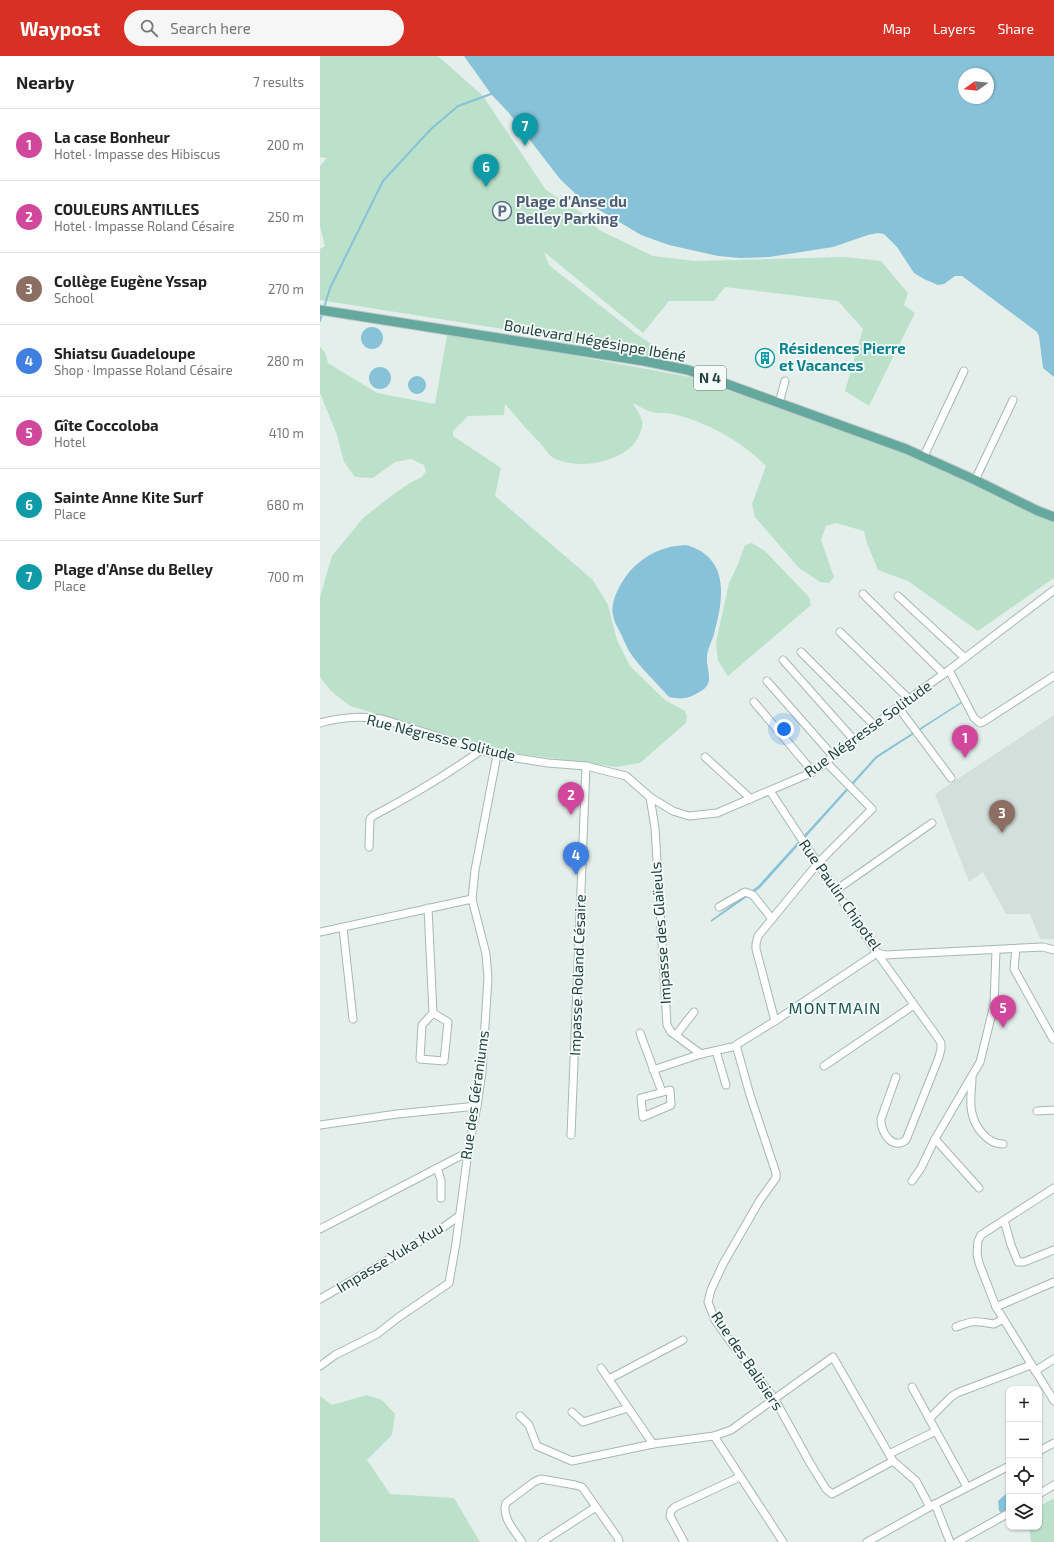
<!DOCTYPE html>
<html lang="en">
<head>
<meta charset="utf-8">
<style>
	body { margin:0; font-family:"Exo 2",sans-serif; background:#f6f6f6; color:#222 }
	.controls { position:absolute; right:12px; bottom:12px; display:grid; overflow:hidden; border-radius:8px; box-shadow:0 1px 3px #0004 }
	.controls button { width:36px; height:36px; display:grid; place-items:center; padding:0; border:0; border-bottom:1px solid #e0e0e0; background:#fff; color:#222; font:20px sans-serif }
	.compass { position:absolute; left:638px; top:12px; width:36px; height:36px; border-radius:50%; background:#fff; box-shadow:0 1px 3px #0004; rotate:255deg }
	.you { position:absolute; left:464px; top:673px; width:14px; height:14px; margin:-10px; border:3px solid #fff; border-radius:50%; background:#1a73e8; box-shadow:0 0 0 6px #1a73e833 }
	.badge { display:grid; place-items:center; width:26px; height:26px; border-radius:50%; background:#d93025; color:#fff; font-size:13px; font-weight:700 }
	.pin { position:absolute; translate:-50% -33px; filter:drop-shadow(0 1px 2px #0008) }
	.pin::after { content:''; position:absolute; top:21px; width:14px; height:12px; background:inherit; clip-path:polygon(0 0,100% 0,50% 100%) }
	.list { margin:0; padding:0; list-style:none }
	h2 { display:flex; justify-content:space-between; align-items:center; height:52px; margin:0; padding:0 16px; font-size:17px }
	h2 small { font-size:13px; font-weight:400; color:#767676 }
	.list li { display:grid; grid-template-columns:26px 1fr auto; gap:12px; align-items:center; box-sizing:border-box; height:72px; padding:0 16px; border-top:1px solid #e0e0e0 }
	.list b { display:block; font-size:15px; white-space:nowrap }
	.list p { margin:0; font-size:13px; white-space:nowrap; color:#767676 }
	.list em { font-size:13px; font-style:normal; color:#767676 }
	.icon { flex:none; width:22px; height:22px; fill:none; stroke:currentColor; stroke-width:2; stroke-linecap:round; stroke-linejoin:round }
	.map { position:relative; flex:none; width:734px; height:1486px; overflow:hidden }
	header { display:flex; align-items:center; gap:24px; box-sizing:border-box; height:56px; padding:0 20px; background:#d93025; color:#fff }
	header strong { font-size:19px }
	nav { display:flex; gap:22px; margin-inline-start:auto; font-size:14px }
	.search { width:280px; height:36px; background:#f6f6f6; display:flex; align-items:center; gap:10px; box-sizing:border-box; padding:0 14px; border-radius:22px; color:#767676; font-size:15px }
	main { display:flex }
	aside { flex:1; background:#fff }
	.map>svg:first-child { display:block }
</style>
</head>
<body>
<header>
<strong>Waypost</strong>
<div class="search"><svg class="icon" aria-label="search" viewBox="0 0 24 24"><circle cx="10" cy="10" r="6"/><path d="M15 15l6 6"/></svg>Search here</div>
<nav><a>Map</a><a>Layers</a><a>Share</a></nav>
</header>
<main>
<aside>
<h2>Nearby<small>7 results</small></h2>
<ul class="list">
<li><span class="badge" style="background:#d1479c">1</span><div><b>La case Bonheur</b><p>Hotel · Impasse des Hibiscus</p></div><em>200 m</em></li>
<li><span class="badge" style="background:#d1479c">2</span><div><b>COULEURS ANTILLES</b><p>Hotel · Impasse Roland Césaire</p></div><em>250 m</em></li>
<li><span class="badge" style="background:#8d6e63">3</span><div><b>Collège Eugène Yssap</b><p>School</p></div><em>270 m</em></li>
<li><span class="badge" style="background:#3f7fe0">4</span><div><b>Shiatsu Guadeloupe</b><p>Shop · Impasse Roland Césaire</p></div><em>280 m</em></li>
<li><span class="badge" style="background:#d1479c">5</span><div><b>Gîte Coccoloba</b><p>Hotel</p></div><em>410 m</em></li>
<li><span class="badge" style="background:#0f9aa8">6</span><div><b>Sainte Anne Kite Surf</b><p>Place</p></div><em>680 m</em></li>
<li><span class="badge" style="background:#0f9aa8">7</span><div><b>Plage d'Anse du Belley</b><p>Place</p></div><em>700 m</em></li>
</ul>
</aside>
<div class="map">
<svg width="734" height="1486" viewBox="0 0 734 1486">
	<rect width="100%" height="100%" fill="#e4efeb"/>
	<path fill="#d2dfdb" d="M734,659V883H720L710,858H686L663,816L649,826L615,738Z"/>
	<g fill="#bce1ca">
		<path d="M0,0H118L163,40L226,134L262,157L279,174L333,200L375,205L525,201L561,205L588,237L584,249L595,257L549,350L525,335L543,273L518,245L405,231L394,245H349L323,277L224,196L229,209L315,277L352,302L350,306L183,273L0,244V193L5,190L0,170V110L7,102L0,101Z"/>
		<path d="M127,279L163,283L370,321L604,404L734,466V522L658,575L588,525L558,514L547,487L544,475L516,467L506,470L501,484L514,521L509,527L500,526L479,512L435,461L432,448L446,410C423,386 385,365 353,358C346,356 339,358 332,356C325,354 319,350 313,347C315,352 321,358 322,365C323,369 322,373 320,377C311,406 256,416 232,401C228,398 224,391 220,387C208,375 197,362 185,348L184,359L148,360L133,375V380L181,412L175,440L273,524L288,549L297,584L310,610L345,644L365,655L367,661L366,667L320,707L296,711L187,696L30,650L11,635L0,621V541L12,500L43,462L75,437L90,427L102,421L106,415L104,409L91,403L75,406L53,422L35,421L24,406L17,379L0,337V291L5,296L8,307L57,337L115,348Z"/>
		<path d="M432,487L445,495L489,541L491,549L408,620L398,605L396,586L409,527L418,508L425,489Z"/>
		<path d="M47,1339L62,1344L75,1358L72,1379L47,1404L70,1438L134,1442L160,1486H0V1340L12,1349Z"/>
		<path d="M734,1443V1486H711L709,1471H719V1451L730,1444Z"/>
	</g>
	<g fill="#88c2d8" fill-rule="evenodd">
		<path d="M144,0H734V321L723,312L719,280L717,276L642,220H635L624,228L618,229L604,223L594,217L577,191L564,178L558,177L548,179L513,191L449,201L420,202L398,200L349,189L321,179L261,143L240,123L189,57L171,38ZM644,18H668V42H644Z"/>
		<circle cx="52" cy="282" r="11"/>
		<circle cx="60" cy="322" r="11"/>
		<circle cx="97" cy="329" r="9"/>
		<path d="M366,489C410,501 404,543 394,578C392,585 387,594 387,601C386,612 394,625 384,633C380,636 369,642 365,642C360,643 354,642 349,641C336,626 320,612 309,595C306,590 303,582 300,576C297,571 294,565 293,559C290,545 301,526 310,515C326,498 343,490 366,489Z"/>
		<path d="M641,646L642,647L557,702L440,832L391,866V864L438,830L556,700Z"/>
		<path d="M689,1435V1455L683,1457L679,1455L678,1445Z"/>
	</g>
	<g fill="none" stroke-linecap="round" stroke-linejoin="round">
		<g stroke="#88c2d8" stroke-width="2">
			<path d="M4,252L10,232L63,125L111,73L138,50L171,38"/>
			<path d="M0,265L2,258"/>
		</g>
		<g stroke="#a6b8b3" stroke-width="9">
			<g id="minor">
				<path d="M459,347L465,325"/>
				<path d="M604,400L644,315"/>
				<path d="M655,424L693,344"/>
				<path d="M543,538L624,618"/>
				<path d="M578,540L645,602"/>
				<path d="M520,576L589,643"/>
				<path d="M481,596L554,669"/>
				<path d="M463,604L534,684"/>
				<path d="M629,614L654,662L660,667L663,666L734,620"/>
				<path d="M447,625L513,700"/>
				<path d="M434,646L493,716"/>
				<path d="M578,651L631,722"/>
				<path d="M0,667C22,661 39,660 62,663L177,699L228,707L266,710L306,720L330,741L353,755L369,760L397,757L493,716L578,651L629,614L734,534"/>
				<path d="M385,701L431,743"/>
				<path d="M450,735L557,897L618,982L621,987V993L619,1001L586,1084C572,1095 560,1075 561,1063L576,1021"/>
				<path d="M330,741L335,772L347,969L351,976L381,998"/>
				<path d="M49,791L50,763L53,760C91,740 125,720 160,695"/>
				<path d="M516,834L612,767"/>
				<path d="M399,851L425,836L433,839L452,863"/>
				<path d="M108,852L113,957L102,969L100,1003L124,1005L128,966L113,957"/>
				<path d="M23,872L33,963"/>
				<path d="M0,876L152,843"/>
				<path d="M696,893L694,913L733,983"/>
				<path d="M557,897L455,965L416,989L430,1039L456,1117V1122L440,1144L403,1208L391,1234L388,1246L395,1264L413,1289L454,1342L490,1407L506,1433L512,1438L573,1405"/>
				<path d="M557,897L565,899L723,891L734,894"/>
				<path d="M455,965L436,893V888L438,880L498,807L552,753L506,706"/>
				<path d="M320,977L342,1036"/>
				<path d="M356,979L374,956"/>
				<path d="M396,995L406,1029"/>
				<path d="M504,1010L594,949"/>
				<path d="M333,1014L381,998L412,991"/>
				<path d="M652,1022C652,1033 649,1046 652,1057C655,1071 667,1088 683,1088"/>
				<path d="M350,1034L351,1049L323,1061L321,1042Z"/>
				<path d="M717,1055L734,1054"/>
				<path d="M0,1069L77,1058L157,1050"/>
				<path d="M251,1079L266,710"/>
				<path d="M615,1083L659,1132"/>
				<path d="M117,1112L121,1124V1142"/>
				<path d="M592,1125L601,1112L615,1083L660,1006L674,949L676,894"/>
				<path d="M734,1132L661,1179L658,1185L657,1198L659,1207L676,1251L734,1345"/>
				<path d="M684,1164L691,1189L698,1206H704L734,1194"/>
				<path d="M0,1173L148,1096"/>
				<path d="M0,1243L118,1175L139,1160"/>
				<path d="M676,1251L734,1226"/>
				<path d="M636,1271C654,1264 654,1265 674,1268L683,1263"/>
				<path d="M0,1310L15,1299L57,1278L79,1261L129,1227L136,1187L148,1096L157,1050L162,1016L168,922L166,898L152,843L155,814L177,699"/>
				<path d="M281,1312L333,1388"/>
				<path d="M715,1315L734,1303"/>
				<path d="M289,1323L363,1284"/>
				<path d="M592,1331L616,1375"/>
				<path d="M252,1356L263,1366L308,1352"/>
				<path d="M200,1360L209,1369L217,1390L252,1405L333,1388L394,1380L411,1374L513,1301L573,1405L596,1425L610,1451"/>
				<path d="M609,1363L631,1341L637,1337L711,1309"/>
				<path d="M394,1380L463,1486"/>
				<path d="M719,1395L734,1387"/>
				<path d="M569,1398L616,1375L647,1431"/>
				<path d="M719,1438L734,1429"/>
				<path d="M615,1448L630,1486"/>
				<path d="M202,1486C195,1475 181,1461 186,1447L214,1426L221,1423L255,1429L262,1431L298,1482L299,1486"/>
				<path d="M222,1486L276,1451"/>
				<path d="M364,1486L350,1460L351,1455L355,1451L420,1421"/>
				<path d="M547,1486L615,1448L689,1410"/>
				<path d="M637,1486L689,1457"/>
			</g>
		</g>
		<g stroke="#c1cac9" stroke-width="11">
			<path id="major" d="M0,254L324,305L368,314L586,393L655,424L718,455L734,461"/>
		</g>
		<use href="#minor" stroke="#fff" stroke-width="7"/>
		<use href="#major" stroke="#65a89e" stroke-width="9"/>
	</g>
	<defs>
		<g id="parking-ring" transform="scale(1)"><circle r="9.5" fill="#f5fbf9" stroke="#5c6f8a" stroke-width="1.5"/><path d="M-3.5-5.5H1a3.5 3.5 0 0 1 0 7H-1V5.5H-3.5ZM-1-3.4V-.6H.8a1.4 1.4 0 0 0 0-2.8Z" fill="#5c6f8a"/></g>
		<g id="building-ring" transform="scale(1)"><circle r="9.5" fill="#f5fbf9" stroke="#0f9aa8" stroke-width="1.5"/><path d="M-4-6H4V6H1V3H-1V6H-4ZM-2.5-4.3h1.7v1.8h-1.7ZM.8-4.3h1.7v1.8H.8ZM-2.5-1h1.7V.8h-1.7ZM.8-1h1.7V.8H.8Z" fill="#0f9aa8"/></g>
	</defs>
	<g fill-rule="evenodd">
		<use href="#parking-ring" x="182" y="155"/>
		<use href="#building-ring" x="445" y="302"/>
	</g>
	<g text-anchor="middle" stroke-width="3.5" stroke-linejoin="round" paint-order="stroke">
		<rect fill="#f5fbf9" stroke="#617a75" stroke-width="1" x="374" y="310" width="32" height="24" rx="3"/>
		<g font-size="14" font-weight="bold" fill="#22423d">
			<text x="390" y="327">N 4</text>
		</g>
		<g font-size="15" font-weight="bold" fill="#4e5e75" stroke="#f5fbf9" text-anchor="start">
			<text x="196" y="151">Plage d'Anse du<tspan x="196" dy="17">Belley Parking</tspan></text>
		</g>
		<g font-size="15" fill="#22423d" stroke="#f5fbf9">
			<text transform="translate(275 285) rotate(10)" y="5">Boulevard Hégésippe Ibéné</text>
			<text transform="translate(548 673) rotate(-36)" y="5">Rue Négresse Solitude</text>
			<text transform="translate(121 682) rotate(14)" y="5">Rue Négresse Solitude</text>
			<text transform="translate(520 839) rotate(55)" y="5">Rue Paulin Chipotel</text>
			<text transform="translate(341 877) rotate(-94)" y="5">Impasse des Glaïeuls</text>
			<text transform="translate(258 919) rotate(-88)" y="5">Impasse Roland Césaire</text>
			<text transform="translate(155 1039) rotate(-82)" y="5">Rue des Géraniums</text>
			<text transform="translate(70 1202) rotate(-31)" y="5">Impasse Yuka Kuu</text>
			<text transform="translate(427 1305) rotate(56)" y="5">Rue des Balisiers</text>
		</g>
		<g font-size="15" font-weight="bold" fill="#0d838f" stroke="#f5fbf9" text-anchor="start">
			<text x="459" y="298">Résidences Pierre<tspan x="459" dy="17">et Vacances</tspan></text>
		</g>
		<g font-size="16" letter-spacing="1" fill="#1b574f" stroke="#f5fbf9">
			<text x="515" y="958">MONTMAIN</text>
		</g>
	</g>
</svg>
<div class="controls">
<button>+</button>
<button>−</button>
<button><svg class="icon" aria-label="locate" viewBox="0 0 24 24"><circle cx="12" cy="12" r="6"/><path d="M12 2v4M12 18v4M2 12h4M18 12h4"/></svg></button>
<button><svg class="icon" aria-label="layers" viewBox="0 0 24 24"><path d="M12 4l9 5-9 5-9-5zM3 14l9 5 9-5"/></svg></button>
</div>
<svg class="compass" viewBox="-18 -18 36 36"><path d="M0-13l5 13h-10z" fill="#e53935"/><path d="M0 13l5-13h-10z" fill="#767676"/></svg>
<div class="you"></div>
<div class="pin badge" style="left:645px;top:702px;background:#d1479c">1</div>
<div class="pin badge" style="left:251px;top:759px;background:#d1479c">2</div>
<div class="pin badge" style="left:682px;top:777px;background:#8d6e63">3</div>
<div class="pin badge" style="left:256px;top:819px;background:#3f7fe0">4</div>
<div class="pin badge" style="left:683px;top:972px;background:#d1479c">5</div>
<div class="pin badge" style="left:166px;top:131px;background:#0f9aa8">6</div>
<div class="pin badge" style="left:205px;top:90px;background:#0f9aa8">7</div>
</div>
</main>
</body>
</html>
